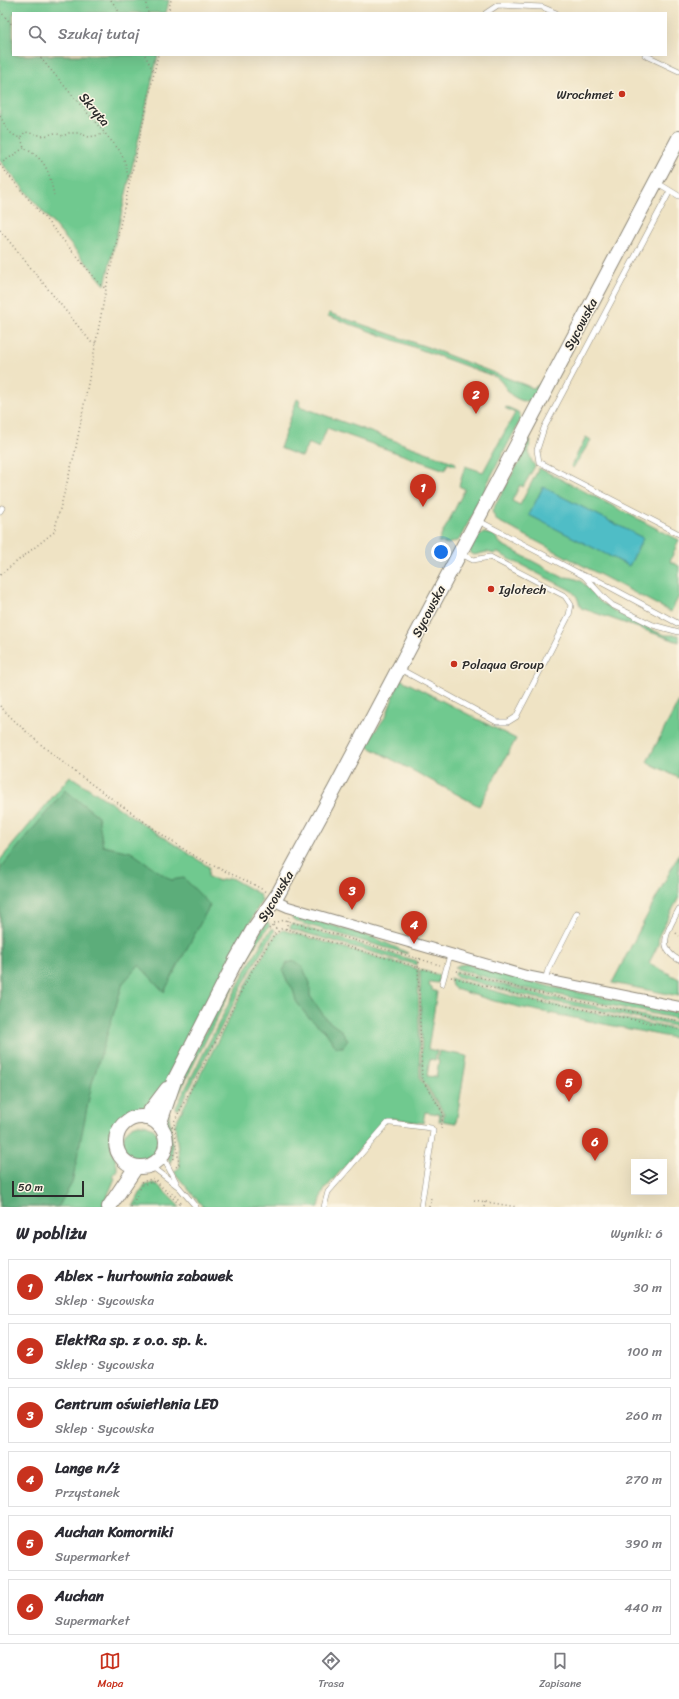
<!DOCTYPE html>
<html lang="pl">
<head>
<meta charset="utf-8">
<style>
	body { margin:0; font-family:Sriracha,sans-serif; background:#f7f7f7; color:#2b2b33 }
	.controls { position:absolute; right:12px; bottom:12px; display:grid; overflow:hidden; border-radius:0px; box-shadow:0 4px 16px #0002 }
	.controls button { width:36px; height:36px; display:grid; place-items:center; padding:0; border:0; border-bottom:1px solid #e1e1e2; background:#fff; color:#2b2b33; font:20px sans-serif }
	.scale { position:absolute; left:12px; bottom:10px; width:72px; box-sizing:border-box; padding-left:4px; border:2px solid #2b2b2b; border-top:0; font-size:11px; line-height:14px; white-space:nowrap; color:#2b2b2b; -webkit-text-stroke:3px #fcf5e5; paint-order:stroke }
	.you { position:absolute; left:441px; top:552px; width:14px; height:14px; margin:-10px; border:3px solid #fff; border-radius:50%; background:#1a73e8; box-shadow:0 0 0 6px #1a73e833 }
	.badge { display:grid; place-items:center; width:26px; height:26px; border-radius:50%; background:#c8321e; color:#fff; font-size:13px; font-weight:700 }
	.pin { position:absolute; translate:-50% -33px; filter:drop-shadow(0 1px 2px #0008) }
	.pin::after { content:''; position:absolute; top:21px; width:14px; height:12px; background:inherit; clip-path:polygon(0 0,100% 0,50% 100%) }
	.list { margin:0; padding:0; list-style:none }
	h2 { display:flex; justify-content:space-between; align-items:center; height:52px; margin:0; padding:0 16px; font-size:17px }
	h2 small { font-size:13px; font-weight:400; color:#7c7c81 }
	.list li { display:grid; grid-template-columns:26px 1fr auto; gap:12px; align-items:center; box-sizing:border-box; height:56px; margin:0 8px 8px; padding:0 8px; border:1px solid #e1e1e2; border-radius:0px }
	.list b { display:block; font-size:15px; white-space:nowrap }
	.list p { margin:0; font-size:13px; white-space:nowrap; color:#7c7c81 }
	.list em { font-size:13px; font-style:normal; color:#7c7c81 }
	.icon { flex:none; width:22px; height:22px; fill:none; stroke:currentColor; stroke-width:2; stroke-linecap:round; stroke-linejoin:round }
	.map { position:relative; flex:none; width:679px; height:1207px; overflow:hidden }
	.search { position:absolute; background:#fff; box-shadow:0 4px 16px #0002; left:12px; right:12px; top:12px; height:44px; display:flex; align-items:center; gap:10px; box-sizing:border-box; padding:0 14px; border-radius:0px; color:#7c7c81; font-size:15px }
	.sheet { height:436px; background:#fff }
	nav { display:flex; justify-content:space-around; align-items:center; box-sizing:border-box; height:56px; border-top:1px solid #e1e1e2; background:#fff; font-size:11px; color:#7c7c81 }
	nav a { display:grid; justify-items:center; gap:2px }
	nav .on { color:#c8321e }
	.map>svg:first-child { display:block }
</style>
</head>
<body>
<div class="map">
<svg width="679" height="1207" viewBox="0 0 679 1207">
	<rect width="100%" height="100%" fill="#fcf5e5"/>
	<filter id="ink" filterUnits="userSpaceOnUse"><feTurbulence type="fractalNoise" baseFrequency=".025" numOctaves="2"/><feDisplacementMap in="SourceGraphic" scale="8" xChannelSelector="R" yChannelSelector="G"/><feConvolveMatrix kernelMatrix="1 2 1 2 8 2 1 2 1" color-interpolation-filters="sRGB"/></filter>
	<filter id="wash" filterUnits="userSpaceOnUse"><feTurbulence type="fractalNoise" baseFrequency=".012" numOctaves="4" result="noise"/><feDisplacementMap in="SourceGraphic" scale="16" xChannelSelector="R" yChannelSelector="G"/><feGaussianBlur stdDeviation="0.9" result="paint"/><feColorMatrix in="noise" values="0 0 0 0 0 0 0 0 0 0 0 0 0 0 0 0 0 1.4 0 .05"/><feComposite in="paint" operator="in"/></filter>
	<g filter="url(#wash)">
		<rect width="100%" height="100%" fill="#efe3c4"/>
		<g fill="#70c98f" stroke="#4e7a5d">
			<path d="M0,0H169L166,13H13V55H158L105,285L0,161Z"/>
			<path d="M329,313L427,347L533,388L539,385L546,376C540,389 536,408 518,399C514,397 510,395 508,391C503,385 503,382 496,377L328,316Z"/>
			<path d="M297,399L300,401L299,406L456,463L455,466L448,463L445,470L327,428L319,448L308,443L302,457L280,448Z"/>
			<path d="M507,407L518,412L521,419L488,482L486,489L459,540L448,544L438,542L465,489L459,486L465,466L483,472L515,413L505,408Z"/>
			<path d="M586,437L591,440L573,468L571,466Z"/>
			<path d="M529,440H531C527,450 529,458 535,466L523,487L520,485L512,501L520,505L539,468L679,540L670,561L679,566V596L671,612L496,520L492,511L524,453L523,452Z"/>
			<path d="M484,533L494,535L501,544L562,577C588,577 585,590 602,603C618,614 639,624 657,632L665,635H679V642L581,608L577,597L572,591L496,552L494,554L487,552L474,555L471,553L469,549L473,538Z"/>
			<path d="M400,679L516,739L479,806L365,745L386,716Z"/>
			<path d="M679,701V778L647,762Z"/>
			<path d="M70,776L209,867L208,877L219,881L231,878L259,894L262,900L165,1084L141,1111L128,1114L119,1122L112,1133L111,1145L117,1165V1173L115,1172L112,1177L115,1178L103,1207H0V860Z"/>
			<path d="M679,854V897L659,935L658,945L649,963L679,979V996L612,983Z"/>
			<path d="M293,914L375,938L408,953L407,954L294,921L292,918Z"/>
			<path d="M267,922L270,925L256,944L244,965L172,1107L178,1084L252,942Z"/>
			<path d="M292,924L417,961L416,965L291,929L290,927Z"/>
			<path d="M273,928L275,931L252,968L179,1109H175L248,966L266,936Z"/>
			<path d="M283,930L418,969L420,1079L442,1113L441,1121H439L440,1114L425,1112L423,1123L391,1118L384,1121L325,1189L322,1195L319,1207H203L174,1172L180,1167L175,1124L254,970L275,936Z"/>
			<path d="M466,964L548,986L679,1013V1019L523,988L454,968L459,965Z"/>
			<path d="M420,970L439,975L438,983L430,982L429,986L432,987V990L437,992L428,1049L437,1051L435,1060L430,1059L427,1076L436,1077L439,1061L437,1060L439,1051L467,1056L456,1123L443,1121L444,1113L422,1079Z"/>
			<path d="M456,972L546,996L679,1023V1027L520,995L455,976L454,974Z"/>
			<path d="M450,978L519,998L679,1030V1039L519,1007L494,1001L455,989L452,986Z"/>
			<path d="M169,1112L173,1156L170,1163L168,1156L170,1141L165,1125Z"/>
			<circle cx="141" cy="1142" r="18"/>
			<path d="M153,1183L159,1186L180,1207H133L144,1186Z"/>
		</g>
		<g fill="#5cad7a" stroke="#446c52">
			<path d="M65,790L98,816L103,846L131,852L171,880L184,878L210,905L164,992L139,965L123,983L92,1083L72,1183L58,1207H0V869Z"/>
			<path d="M295,961L302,966L310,983V996L327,1020L342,1031L348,1040L343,1047H336L325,1031L307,1016L296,1001L293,989L287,981L283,971L287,963Z"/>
		</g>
		<path fill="#4fbdc6" stroke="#3d7478" d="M543,487L643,538L629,566L529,515Z"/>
	</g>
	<g filter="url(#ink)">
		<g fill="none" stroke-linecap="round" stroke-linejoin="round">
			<g stroke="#8d8778" stroke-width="6">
				<g id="lane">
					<path d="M486,13L498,5L542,7L556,13"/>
					<path d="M645,55L679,71"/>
					<path d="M656,182L679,196"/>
					<path d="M670,191L544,428L537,450L539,462L679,534"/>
					<path d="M0,511L2,508"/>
					<path d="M477,520L584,576L595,579L679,624"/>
					<path d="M584,576L605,599L612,605L653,625L679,632"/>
					<path d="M400,669L497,722H508L516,717L569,615L571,605L565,596L490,557L473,560L461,554"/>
					<path d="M679,909C670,927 654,947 679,960"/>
					<path d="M545,980L548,970L577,913"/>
					<path d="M442,984L450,955"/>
					<path d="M162,1155L177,1184"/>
					<path d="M150,1165L179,1187L196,1207"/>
					<path d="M324,1207L328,1192L380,1132L388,1123H391L431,1128L433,1131L421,1207"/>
				</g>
			</g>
			<g stroke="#8d8778" stroke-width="12">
				<path id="street" d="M275,899L281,904L288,907L526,976L679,1007"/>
			</g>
			<g stroke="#8d8778" stroke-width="16">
				<g id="secondary">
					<circle cx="141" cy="1142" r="25"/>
					<path d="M145,1118L167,1089"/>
					<path d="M159,1125L174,1081L236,960L253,930L278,894L336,787L679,138"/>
					<path d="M109,1207L136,1167"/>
				</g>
			</g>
			<g stroke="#8d8778" stroke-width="1.5" stroke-dasharray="1 3" stroke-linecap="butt">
				<path d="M111,0L120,13"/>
				<path d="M145,0L148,13"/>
				<path d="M0,11L13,26"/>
				<path d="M168,13L171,0"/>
				<path d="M38,55L120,151L125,162L129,181"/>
				<path d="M145,55L154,73"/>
				<path d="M0,116C6,126 8,135 21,138L24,148C47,160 49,172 54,195"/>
				<path d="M21,137L25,132L44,136L55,133L63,136L69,133H78L89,137L104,134"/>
				<path d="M0,164L24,148"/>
				<path d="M0,165L100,284L106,289"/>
				<path d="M0,230L91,342L97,343"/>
				<path d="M0,575L54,532L75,452L106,289L158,55"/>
				<path d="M0,706C37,745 81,777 125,808C148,824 171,842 195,856C218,870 243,877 266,892"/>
				<path d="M273,925L278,931"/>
				<path d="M269,929L274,923L285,920L440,965"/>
				<path d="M286,929L289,917"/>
				<path d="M676,933L679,936"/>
				<path d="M420,958L418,965L422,1079L443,1113L441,1131"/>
				<path d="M453,970L534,992L679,1021"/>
				<path d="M451,977L538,1000L679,1029"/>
				<path d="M172,1126L174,1162"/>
				<path d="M176,1167L179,1165L174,1122L255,965L275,934L281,929H286L438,973"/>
				<path d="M156,1181L182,1207"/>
				<path d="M141,1182L155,1178"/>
				<path d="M169,1190L183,1204"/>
				<path d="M474,1200L517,1207"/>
				<path d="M131,1207L142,1185L159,1180"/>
				<path d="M429,1207L431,1198"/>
				<path d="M484,1207L485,1202"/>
			</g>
			<use href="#lane" stroke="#fff" stroke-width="5"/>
			<use href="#street" stroke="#fff" stroke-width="10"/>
			<use href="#secondary" stroke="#fff" stroke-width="14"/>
		</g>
	</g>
	<g fill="#c8321e" stroke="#fcf5e5" stroke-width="1.5">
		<circle cx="622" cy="94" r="4"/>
		<circle cx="491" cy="589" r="4"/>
		<circle cx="454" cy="664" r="4"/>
	</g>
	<g text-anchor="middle" stroke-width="3" stroke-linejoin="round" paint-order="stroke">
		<g font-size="13" fill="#2b2b2b" stroke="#fcf5e5" text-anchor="start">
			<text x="614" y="99" text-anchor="end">Wrochmet</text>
			<text x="499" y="594">Iglotech</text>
			<text x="462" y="669">Polaqua Group</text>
		</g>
		<g font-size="13" fill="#2b2b2b" stroke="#fcf5e5">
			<text transform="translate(95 109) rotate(50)" y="5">Skryta</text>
			<text transform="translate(580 324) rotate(-62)" y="5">Sycowska</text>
			<text transform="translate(428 611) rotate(-62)" y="5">Sycowska</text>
			<text transform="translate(275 896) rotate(-59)" y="5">Sycowska</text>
		</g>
	</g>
</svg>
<div class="controls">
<button><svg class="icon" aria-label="layers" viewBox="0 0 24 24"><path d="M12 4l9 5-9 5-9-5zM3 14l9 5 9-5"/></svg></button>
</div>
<div class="scale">50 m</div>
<div class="you"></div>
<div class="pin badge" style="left:423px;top:507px">1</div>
<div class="pin badge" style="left:476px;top:414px">2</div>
<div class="pin badge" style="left:352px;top:910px">3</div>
<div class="pin badge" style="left:414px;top:944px">4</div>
<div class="pin badge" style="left:569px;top:1102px">5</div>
<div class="pin badge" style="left:595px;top:1161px">6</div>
<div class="search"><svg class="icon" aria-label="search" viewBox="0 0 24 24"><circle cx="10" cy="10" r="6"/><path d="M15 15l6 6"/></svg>Szukaj tutaj</div>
</div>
<section class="sheet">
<h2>W pobliżu<small>Wyniki: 6</small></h2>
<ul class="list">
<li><span class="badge">1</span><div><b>Ablex - hurtownia zabawek</b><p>Sklep · Sycowska</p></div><em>30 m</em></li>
<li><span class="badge">2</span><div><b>ElektRa sp. z o.o. sp. k.</b><p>Sklep · Sycowska</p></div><em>100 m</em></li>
<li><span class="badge">3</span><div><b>Centrum oświetlenia LED</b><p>Sklep · Sycowska</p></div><em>260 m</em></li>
<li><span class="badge">4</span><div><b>Lange n/ż</b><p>Przystanek</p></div><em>270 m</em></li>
<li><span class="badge">5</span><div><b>Auchan Komorniki</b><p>Supermarket</p></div><em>390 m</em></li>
<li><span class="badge">6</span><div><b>Auchan</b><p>Supermarket</p></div><em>440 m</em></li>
</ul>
</section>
<nav>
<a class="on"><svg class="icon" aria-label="map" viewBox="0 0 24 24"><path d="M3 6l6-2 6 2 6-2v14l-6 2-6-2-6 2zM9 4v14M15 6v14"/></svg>Mapa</a>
<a><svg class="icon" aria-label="directions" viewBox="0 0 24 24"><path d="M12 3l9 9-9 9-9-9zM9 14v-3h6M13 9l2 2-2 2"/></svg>Trasa</a>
<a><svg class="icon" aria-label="saved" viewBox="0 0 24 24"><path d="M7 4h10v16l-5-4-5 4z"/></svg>Zapisane</a>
</nav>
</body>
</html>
